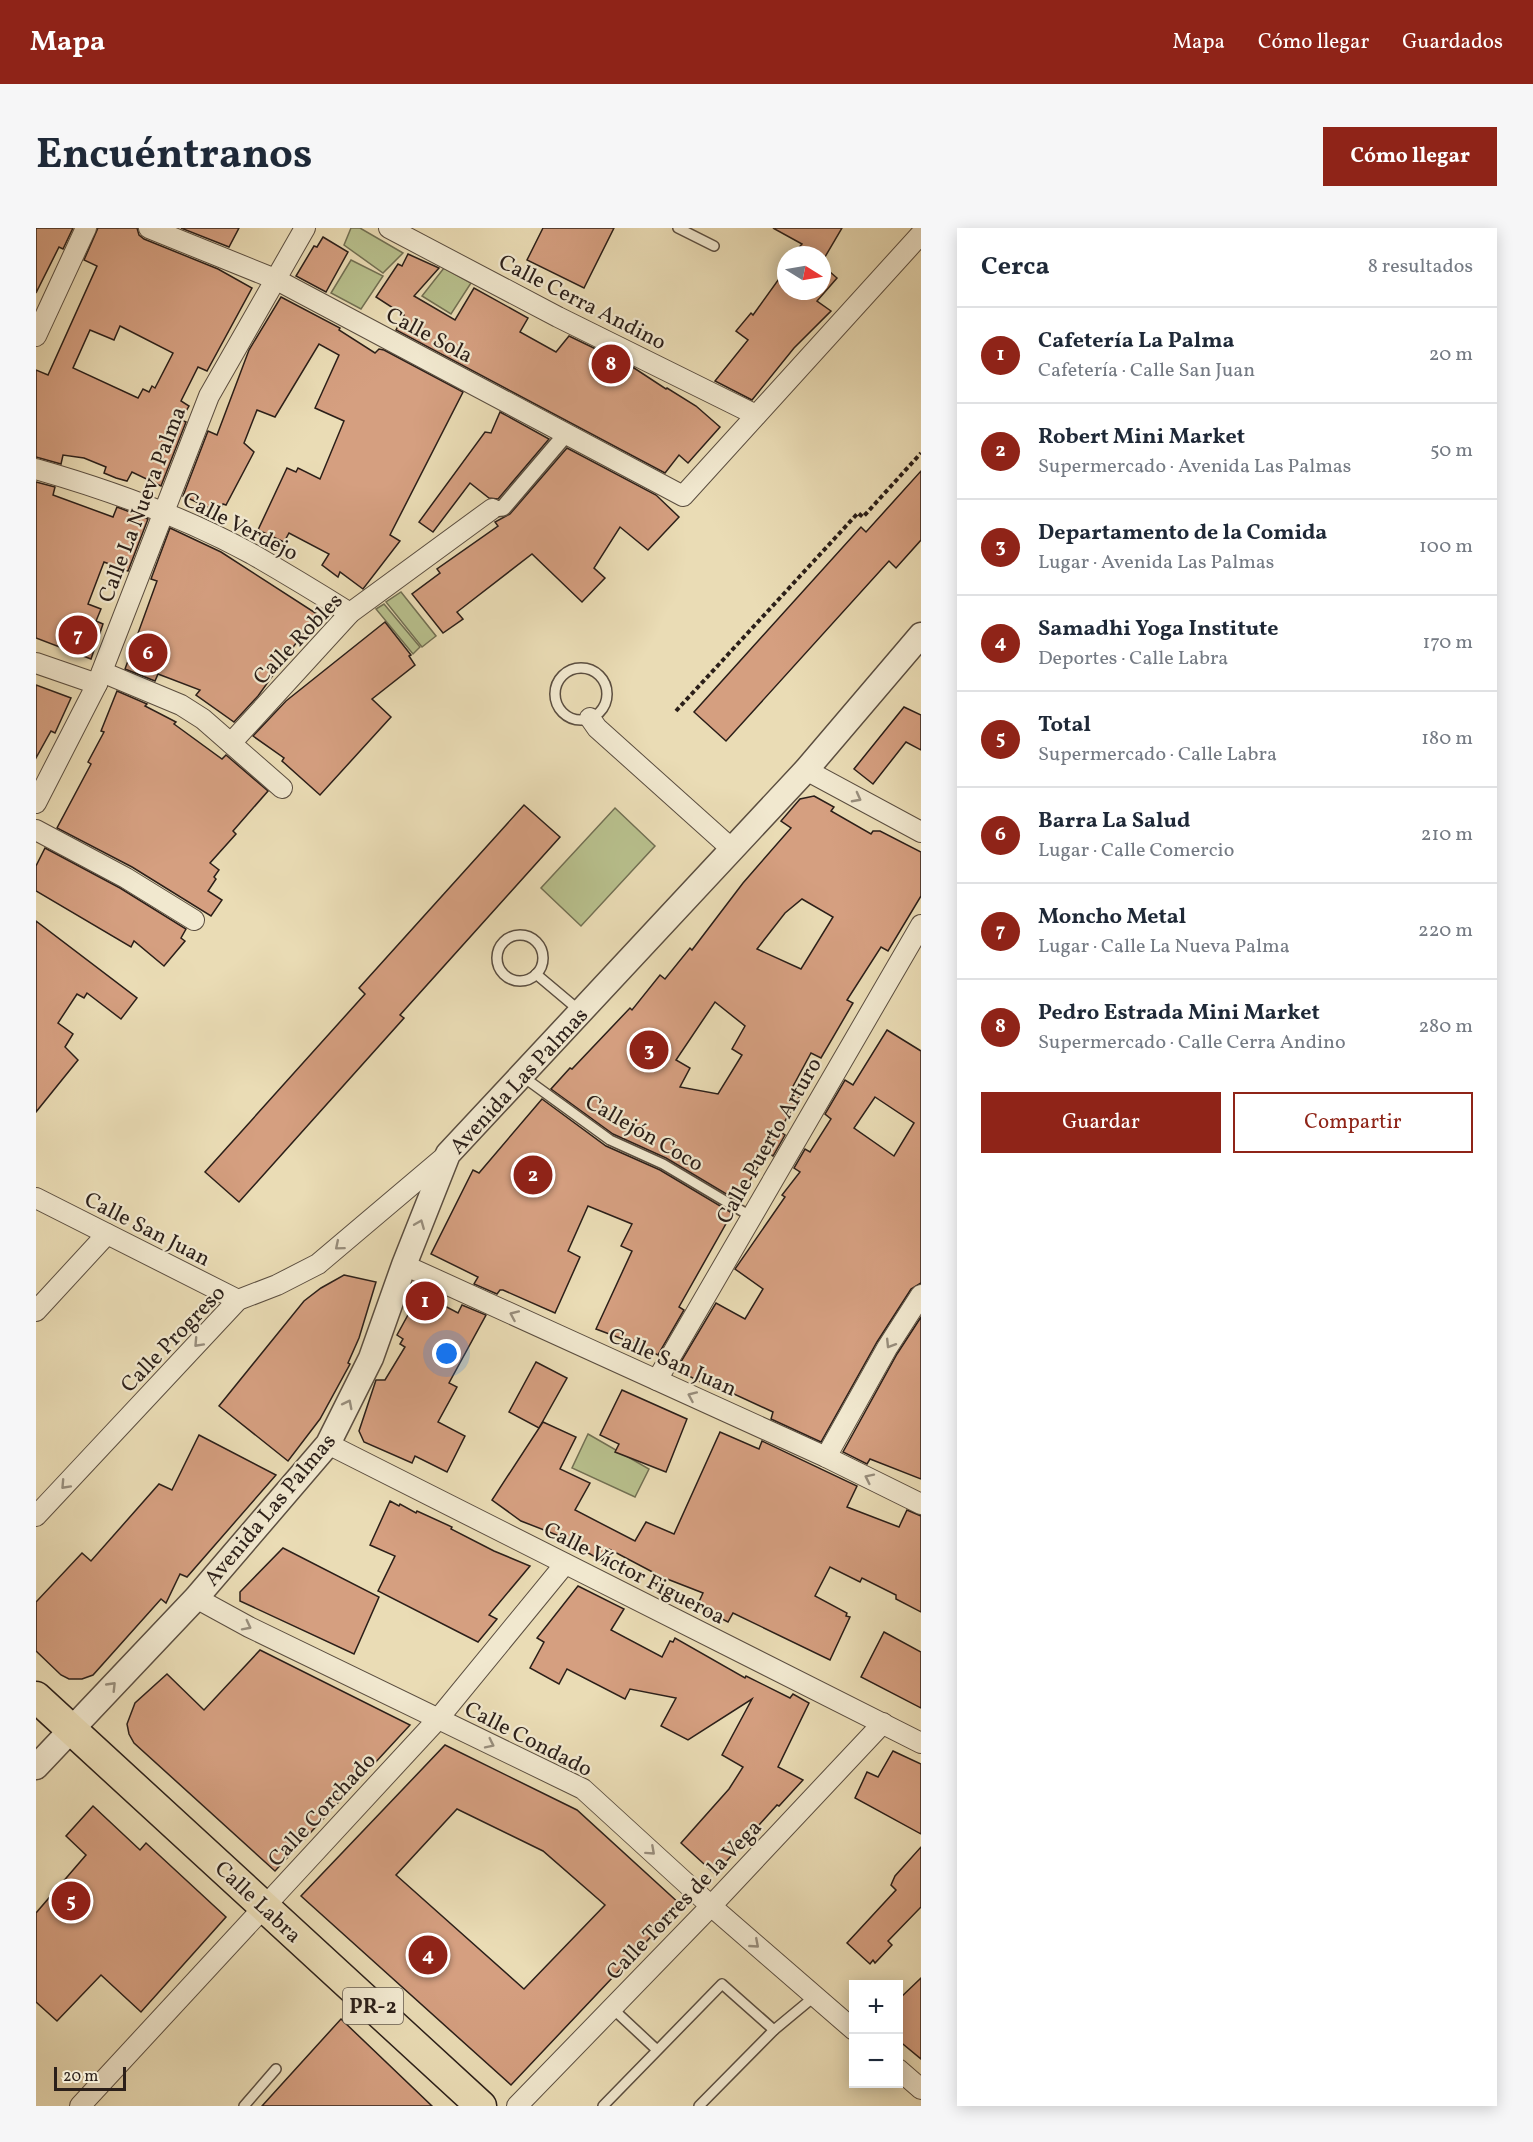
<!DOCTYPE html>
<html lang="es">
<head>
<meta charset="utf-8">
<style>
	body { margin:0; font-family:Vollkorn,serif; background:#f6f6f7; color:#1f2937 }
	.controls { position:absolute; right:18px; bottom:18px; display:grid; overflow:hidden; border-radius:0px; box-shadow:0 3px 15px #0003 }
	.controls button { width:54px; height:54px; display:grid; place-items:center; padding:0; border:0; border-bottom:2px solid #e0e1e3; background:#fff; color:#1f2937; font:30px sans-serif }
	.compass { position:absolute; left:741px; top:18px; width:54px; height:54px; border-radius:50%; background:#fff; box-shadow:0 3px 15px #0003; rotate:101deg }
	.scale { position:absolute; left:18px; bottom:15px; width:72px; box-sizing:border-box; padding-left:6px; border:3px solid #2b1f19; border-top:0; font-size:16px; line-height:21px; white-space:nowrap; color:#2b1f19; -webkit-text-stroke:4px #f1e8cf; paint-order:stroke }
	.you { position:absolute; left:411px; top:1126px; width:21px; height:21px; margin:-15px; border:4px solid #fff; border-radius:50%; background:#1a73e8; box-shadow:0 0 0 9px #1a73e833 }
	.badge { display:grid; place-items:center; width:39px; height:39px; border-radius:50%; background:#8f2418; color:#fff; font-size:20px; font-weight:700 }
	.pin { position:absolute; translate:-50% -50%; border:3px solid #fff; box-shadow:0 2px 6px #0006 }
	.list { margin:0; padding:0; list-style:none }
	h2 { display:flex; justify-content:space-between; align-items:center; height:78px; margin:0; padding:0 24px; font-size:26px }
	h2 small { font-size:20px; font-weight:400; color:#747a83 }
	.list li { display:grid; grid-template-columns:39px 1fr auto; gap:18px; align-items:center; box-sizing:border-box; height:96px; padding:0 24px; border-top:2px solid #e0e1e3 }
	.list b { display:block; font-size:22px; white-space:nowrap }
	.list p { margin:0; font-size:20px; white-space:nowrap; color:#747a83 }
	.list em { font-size:20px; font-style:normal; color:#747a83 }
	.actions { display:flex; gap:12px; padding:18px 24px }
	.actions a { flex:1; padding:14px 0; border:2px solid #8f2418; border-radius:0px; text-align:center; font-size:21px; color:#8f2418 }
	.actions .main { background:#8f2418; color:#fff }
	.map { position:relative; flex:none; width:885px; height:1878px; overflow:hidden; border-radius:0px }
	header { display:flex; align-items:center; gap:36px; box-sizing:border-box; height:84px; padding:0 30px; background:#8f2418; color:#fff }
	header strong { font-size:28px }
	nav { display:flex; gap:33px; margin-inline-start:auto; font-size:21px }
	.intro { display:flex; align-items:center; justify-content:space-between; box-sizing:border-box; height:144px; padding:0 36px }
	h1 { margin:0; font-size:42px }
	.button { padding:15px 27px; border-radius:0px; background:#8f2418; color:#fff; font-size:21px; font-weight:700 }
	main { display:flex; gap:36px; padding:0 36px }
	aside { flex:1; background:#fff; border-radius:0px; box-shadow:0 3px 15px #0003 }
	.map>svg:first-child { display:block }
</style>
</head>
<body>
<header>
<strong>Mapa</strong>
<nav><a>Mapa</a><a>Cómo llegar</a><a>Guardados</a></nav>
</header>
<div class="intro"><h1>Encuéntranos</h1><a class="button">Cómo llegar</a></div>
<main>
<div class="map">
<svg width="885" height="1878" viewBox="0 0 885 1878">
	<rect width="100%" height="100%" fill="#eadcb5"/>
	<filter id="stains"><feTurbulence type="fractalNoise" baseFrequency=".00333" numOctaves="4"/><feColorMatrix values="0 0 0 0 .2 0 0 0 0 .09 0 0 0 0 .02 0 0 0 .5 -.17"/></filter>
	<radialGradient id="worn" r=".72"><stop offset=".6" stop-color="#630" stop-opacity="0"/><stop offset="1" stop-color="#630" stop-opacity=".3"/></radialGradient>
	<g fill="#b8c08d" stroke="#727053" stroke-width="1.5">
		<path d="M315,0H324L367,25L347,45L308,17Z"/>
		<path d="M315,32L347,48L325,81L295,65Z"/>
		<path d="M408,40L435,55L415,86L386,68Z"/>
		<path d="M365,364L400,408L386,419L350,374Z"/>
		<path d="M348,376L384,419L377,426L340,381Z"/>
		<path d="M579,580L619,618L545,698L505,660Z"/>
		<path d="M552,1206L613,1241L599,1269L536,1240Z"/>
	</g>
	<g fill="#d59f80" stroke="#2b1f19" stroke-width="1.5" fill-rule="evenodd">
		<path d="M0,0H37L27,21L23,19L0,65Z"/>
		<path d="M62,0H101L103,7L108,11L182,41L216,60L171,143L162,139L145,173L153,178L145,192L150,194L125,258L96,244L91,253L80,250L68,245L70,239L48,230L27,227L25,236L0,229V142L12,147L61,38L48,32ZM84,98L137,125L119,160L116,158L113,164L107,161L102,170L37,140L54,102L78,112Z"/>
		<path d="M145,0H203L193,19Z"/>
		<path d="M507,0H578L548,60L491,32Z"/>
		<path d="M737,0H806L786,34V27H756L766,16Z"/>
		<path d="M287,9L312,24L290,64L260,48L278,18L281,19Z"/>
		<path d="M372,26L403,40L378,68L419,92L438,60L492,90L484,104L520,124L533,108L595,138L630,161L631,160L660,178L684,199L652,235L643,227L629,245L360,102L368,87L340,69L362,36L366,38Z"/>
		<path d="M786,37L801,50L781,73L795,83L758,120L716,172L679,153L712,112L700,103L715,85L717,87L750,41V63H786Z"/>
		<path d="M245,69L304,100L303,102L339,125L343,121L348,122L427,164L354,307L364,313L327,361L304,344L302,349L286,337L293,326L253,305L248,314L222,302L251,240L260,244L262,240L284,251L308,193L279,180L303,127L283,116L239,189L221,182L208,215L218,224L190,277L187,276L183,284L147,268L172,203L181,207L213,122Z"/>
		<path d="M464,184L513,211L462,271L453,270L434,255L397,304L383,294L449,204L455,205Z"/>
		<path d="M531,220L620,267L643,289L612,322L584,299L558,340L569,350L546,374L496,326L421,384L427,391L407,405L376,366L404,345L401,341L462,298L459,294L474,286Z"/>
		<path d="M885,243V312L860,340L853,333L690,513L658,484L825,299L830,304Z"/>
		<path d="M0,254L19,259L17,267L77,289L81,279L112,291L92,343L68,334L52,376L65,381L60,393L67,396L55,431L0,410Z"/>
		<path d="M134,300L185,324L281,386L222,468L198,494L160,467L164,462L122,446L119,453L89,441L121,353L115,351Z"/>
		<path d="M349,394L375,427L373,428L379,437L336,471L355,489L284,567L246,533L248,530L217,508L250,473Z"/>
		<path d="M0,457L35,470L19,505L15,503L0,530Z"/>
		<path d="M81,463L111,476L109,478L140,494L138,496L186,531L190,527L232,563L197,603L200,606L174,635L183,642L178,649L180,651L172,663L186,672L175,688L96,639L21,600L55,536L52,534L68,504L65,503Z"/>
		<path d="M868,479L885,487V522L870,514L837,556L818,541Z"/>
		<path d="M778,568L798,579L795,583L835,606L837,603H844L885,624V668L852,723L845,719L811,772L817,775L785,830L775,825L755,862L764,868L743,903L749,907L737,928L731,923L702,973L630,930L577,906L515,861L534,840L536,841L594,780L596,782L624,747L629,751L654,720L656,722L707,655L755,600L745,593L764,571ZM766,671L797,689L765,741L721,721L749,685ZM679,774L709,798L696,821L706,827L682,866L644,859L654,840L640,832Z"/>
		<path d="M488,577L524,609L364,787L368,790L203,974L169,944L329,766L323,760Z"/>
		<path d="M9,620L84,660L150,701L145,710L149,713L128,738L98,713L95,719L0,663V638Z"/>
		<path d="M0,693L101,770L85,791L51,765L48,770L41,766L22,795L37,806L29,819L42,832L0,884Z"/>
		<path d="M851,802L885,823V1055L875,1061L841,1114L785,1214L735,1191L737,1184L683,1159L682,1163L643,1143L645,1139L643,1137L680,1075L709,1091L727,1061L699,1041L749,969L746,967L764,944L758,940L769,921L774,924L795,891L789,886L809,852L817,857ZM839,869L878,895L858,928L818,900Z"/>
		<path d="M506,871L570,918L624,942L696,985L643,1079L648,1082L622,1127L600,1116L560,1101L596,1023L585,1018L596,996L552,978L532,1023L544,1029L519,1085L467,1062H464L461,1066L438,1056L442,1049L395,1026L437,942L443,945Z"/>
		<path d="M308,1047L340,1054L323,1110L312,1135L314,1136L284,1191L252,1233L183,1178L268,1073L285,1060Z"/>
		<path d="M384,1065L422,1085L426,1077L450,1087L413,1155L421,1159L402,1194L429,1208L411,1244L379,1228L376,1235L328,1214L323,1203L340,1152H349L369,1119L364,1116L367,1111L361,1107Z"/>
		<path d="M885,1089V1251L834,1231L831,1236L807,1224L861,1126Z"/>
		<path d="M500,1134L531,1150L503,1200L473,1184Z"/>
		<path d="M586,1162L651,1191L630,1244L579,1224L583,1216L564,1207Z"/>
		<path d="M507,1194L540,1209L524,1241L554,1255L539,1282L599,1313L610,1294L638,1306L684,1204L723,1221L726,1213L821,1258L811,1279L863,1299L871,1282L885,1288V1384L860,1371V1367L826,1350L824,1354L794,1339L779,1368L811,1385L810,1388L814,1389L794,1432L697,1385L692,1394L661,1378L667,1365L626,1349L573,1321L566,1333L547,1322L549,1318L485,1293L456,1272Z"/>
		<path d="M163,1207L240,1247L151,1349L144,1346L130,1375L125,1371L57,1447L46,1451H33L25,1447L0,1423V1374L46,1325L55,1333L123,1256L136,1262Z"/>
		<path d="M354,1273L363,1278L364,1276L380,1285L381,1283L416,1299L415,1301L458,1323L494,1338L453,1387L461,1391L442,1414L342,1363L359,1328L334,1317Z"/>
		<path d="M247,1320L343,1369L318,1426L204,1373V1364Z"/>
		<path d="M542,1358L588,1381L575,1402L626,1429L634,1413L637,1414L639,1410L709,1450L710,1448L754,1470L757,1466L773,1475L742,1539L767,1552L743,1578L741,1577L679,1646L645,1615L693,1561L707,1539L686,1527L716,1471L652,1512L625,1498L640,1470L594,1461L589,1471L531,1441L523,1456L494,1440L508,1414L501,1410Z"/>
		<path d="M848,1404L885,1424V1480L825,1449Z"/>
		<path d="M224,1422L374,1497L239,1643L98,1515L93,1506L91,1496L99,1475L131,1446L168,1482Z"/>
		<path d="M409,1517L541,1582L645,1677L475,1857L265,1668ZM421,1581L507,1623L569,1677L488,1761L360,1647Z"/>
		<path d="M857,1523L885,1536V1606L819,1570L831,1544L842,1549Z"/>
		<path d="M57,1578L104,1622L110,1615L190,1689L105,1784L65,1747L21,1793L0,1774V1685L50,1627L30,1608Z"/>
		<path d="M885,1619V1679L852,1713L856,1717L839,1735L837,1732L834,1736L811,1715L860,1662L855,1657L859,1648Z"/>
		<path d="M885,1750V1831L862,1812V1772Z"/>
		<path d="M305,1791L396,1878H226Z"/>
	</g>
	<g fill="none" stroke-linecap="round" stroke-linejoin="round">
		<g stroke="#5b4e40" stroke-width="12">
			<g id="service">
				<path d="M642,0L678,18"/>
				<circle cx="545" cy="466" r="26"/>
				<circle cx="484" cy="730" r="23"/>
				<path d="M500,746L544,783"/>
				<path d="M486,848L574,912L627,936L716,989"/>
				<path d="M576,1780L621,1822"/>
				<path d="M208,1878L240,1841"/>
				<path d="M567,1878L686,1756L738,1802"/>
				<path d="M663,1878L738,1802L779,1768"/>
			</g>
		</g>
		<g stroke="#5b4e40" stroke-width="18">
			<path id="pedestrian" d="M456,281L467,280L530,206"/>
		</g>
		<g stroke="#5b4e40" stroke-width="22">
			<g id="minor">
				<path d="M113,0L239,51L647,268L885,6"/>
				<path d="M353,0L522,89L720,187"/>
				<path d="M0,108L50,0"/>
				<path d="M0,241C74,262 148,289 216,326C249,345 282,365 314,385"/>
				<path d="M0,435L61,456"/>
				<path d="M66,444L145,477L167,491L246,560"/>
				<path d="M554,490L561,500L697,622"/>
				<path d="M195,515L314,385L456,281"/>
				<path d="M770,542L885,604"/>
				<path d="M0,575L61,456L173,168L269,0"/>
				<path d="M0,602L90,650L158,692"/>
				<path d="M0,970L202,1072"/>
				<path d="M368,1037L790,1229L885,1276"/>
				<path d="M0,1083L71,1006"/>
				<path d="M621,1152L885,697"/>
				<path d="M292,1216L885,1515"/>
				<path d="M790,1229L851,1120L885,1067"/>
				<path d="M0,1288L202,1072L241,1057L282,1036L412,926"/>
				<path d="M160,1370L213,1399L547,1561L675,1678L818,1802"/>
				<path d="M862,1841L885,1861"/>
				<path d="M44,1878L402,1491L529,1336"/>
				<path d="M481,1878L675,1678L847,1495"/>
			</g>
		</g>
		<g stroke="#5b4e40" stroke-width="27">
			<path id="tertiary" d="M0,1539L160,1370L292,1216L335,1130L368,1037L412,926L770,542L885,407"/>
		</g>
		<g stroke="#2b1f19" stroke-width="33">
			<path id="primary" d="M0,1469L445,1878"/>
		</g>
		<path stroke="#2b1f19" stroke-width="4" stroke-dasharray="4.5 3" stroke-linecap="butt" d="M640,483L822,285L827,289L885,225"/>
		<use href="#service" stroke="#f1e8cf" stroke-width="9"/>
		<use href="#pedestrian" stroke="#f1e8cf" stroke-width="15"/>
		<use href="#minor" stroke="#f1e8cf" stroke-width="20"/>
		<use href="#tertiary" stroke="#f1e8cf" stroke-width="24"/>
		<use href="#primary" stroke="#eadcb5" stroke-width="30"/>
	</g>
	<defs><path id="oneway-chevron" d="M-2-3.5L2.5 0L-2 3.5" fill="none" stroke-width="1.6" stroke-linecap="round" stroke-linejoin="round" transform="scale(1.5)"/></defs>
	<g stroke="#988e7d">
		<use href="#oneway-chevron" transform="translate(821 570) rotate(28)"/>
		<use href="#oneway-chevron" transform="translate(384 996) rotate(-68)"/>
		<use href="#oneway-chevron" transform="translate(303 1018) rotate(140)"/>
		<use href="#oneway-chevron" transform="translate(478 1087) rotate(-156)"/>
		<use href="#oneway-chevron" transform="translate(162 1115) rotate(133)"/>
		<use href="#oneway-chevron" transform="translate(854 1116) rotate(122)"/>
		<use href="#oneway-chevron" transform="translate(656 1168) rotate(-156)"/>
		<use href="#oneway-chevron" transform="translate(312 1176) rotate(-63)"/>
		<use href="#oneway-chevron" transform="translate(833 1250) rotate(-154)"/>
		<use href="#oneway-chevron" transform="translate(29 1257) rotate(133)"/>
		<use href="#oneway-chevron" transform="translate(211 1398) rotate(27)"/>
		<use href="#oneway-chevron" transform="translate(76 1458) rotate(-46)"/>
		<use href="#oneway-chevron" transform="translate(454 1516) rotate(26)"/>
		<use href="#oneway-chevron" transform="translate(615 1623) rotate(42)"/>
		<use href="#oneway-chevron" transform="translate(719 1716) rotate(41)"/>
	</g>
	<g text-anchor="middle" stroke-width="4.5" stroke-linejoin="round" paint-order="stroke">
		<rect fill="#f1e8cf" stroke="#665b50" stroke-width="1.5" x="307" y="1760" width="60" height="36" rx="4.5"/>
		<g font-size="21" font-weight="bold" fill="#2b1f19">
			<text x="337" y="1785">PR-2</text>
		</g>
		<g font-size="22" fill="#2b1f19" stroke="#f1e8cf">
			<text transform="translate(547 73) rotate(27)" y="8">Calle Cerra Andino</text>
			<text transform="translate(394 106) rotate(28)" y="8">Calle Sola</text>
			<text transform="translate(105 276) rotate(-69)" y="8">Calle La Nueva Palma</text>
			<text transform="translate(205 297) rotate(27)" y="8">Calle Verdejo</text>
			<text transform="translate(261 410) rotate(-46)" y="8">Calle Robles</text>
			<text transform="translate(482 852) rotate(-47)" y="8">Avenida Las Palmas</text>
			<text transform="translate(609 904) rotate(30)" y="8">Callejón Coco</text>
			<text transform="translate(732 912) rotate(-60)" y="8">Calle Puerto Arturo</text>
			<text transform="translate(112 1000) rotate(27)" y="8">Calle San Juan</text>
			<text transform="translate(136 1110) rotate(-46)" y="8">Calle Progreso</text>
			<text transform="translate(637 1133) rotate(24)" y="8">Calle San Juan</text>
			<text transform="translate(233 1281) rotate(-50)" y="8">Avenida Las Palmas</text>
			<text transform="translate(599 1344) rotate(27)" y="8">Calle Víctor Figueroa</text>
			<text transform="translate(493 1510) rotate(27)" y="8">Calle Condado</text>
			<text transform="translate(285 1581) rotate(-47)" y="8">Calle Corchado</text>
			<text transform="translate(647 1671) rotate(-46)" y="8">Calle Torres de la Vega</text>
			<text transform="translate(223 1673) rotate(43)" y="8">Calle Labra</text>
		</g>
	</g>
	<rect width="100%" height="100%" filter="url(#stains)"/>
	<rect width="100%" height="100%" fill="url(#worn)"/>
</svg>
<div class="controls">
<button>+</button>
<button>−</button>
</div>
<svg class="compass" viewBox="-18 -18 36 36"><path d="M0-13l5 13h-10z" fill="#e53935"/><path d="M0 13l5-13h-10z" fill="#747a83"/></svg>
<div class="scale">20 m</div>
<div class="you"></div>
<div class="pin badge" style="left:389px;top:1073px">1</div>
<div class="pin badge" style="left:497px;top:947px">2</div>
<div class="pin badge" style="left:613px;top:822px">3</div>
<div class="pin badge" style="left:392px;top:1727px">4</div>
<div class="pin badge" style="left:35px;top:1673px">5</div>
<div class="pin badge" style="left:112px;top:425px">6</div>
<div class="pin badge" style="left:42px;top:407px">7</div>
<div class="pin badge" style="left:575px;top:136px">8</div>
</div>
<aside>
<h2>Cerca<small>8 resultados</small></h2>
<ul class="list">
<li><span class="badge">1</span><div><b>Cafetería La Palma</b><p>Cafetería · Calle San Juan</p></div><em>20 m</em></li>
<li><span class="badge">2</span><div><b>Robert Mini Market</b><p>Supermercado · Avenida Las Palmas</p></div><em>50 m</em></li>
<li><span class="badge">3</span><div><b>Departamento de la Comida</b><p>Lugar · Avenida Las Palmas</p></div><em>100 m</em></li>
<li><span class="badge">4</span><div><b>Samadhi Yoga Institute</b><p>Deportes · Calle Labra</p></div><em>170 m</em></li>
<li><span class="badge">5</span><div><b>Total</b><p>Supermercado · Calle Labra</p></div><em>180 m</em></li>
<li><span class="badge">6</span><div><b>Barra La Salud</b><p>Lugar · Calle Comercio</p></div><em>210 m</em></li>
<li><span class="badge">7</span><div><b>Moncho Metal</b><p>Lugar · Calle La Nueva Palma</p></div><em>220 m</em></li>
<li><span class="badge">8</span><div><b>Pedro Estrada Mini Market</b><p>Supermercado · Calle Cerra Andino</p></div><em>280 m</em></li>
</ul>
<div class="actions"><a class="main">Guardar</a><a>Compartir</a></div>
</aside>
</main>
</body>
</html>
